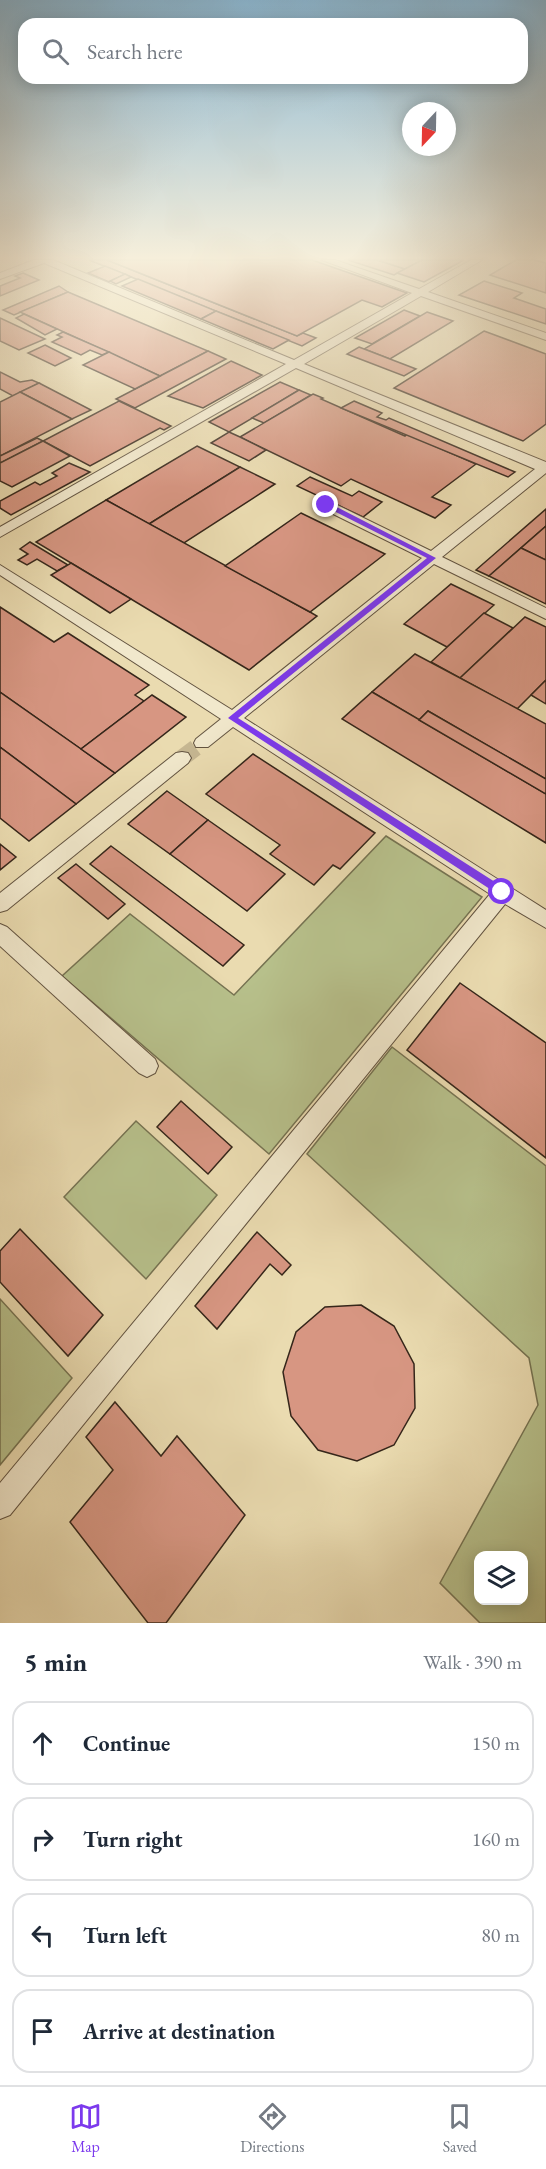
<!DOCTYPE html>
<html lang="en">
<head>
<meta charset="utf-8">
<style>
	body { margin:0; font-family:"EB Garamond",serif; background:#f6f6f7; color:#1f2937 }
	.controls { position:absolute; right:18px; bottom:18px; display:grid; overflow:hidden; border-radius:12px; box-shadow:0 3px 15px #0003 }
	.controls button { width:54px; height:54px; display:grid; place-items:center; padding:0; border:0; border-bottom:2px solid #e0e1e3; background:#fff; color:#1f2937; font:30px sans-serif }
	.compass { position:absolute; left:402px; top:102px; width:54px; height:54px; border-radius:50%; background:#fff; box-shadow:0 3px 15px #0003; rotate:202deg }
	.stop { position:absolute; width:18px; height:18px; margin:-14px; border:4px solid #7c3aed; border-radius:50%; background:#fff }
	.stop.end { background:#7c3aed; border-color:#fff; box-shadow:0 2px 6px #0008 }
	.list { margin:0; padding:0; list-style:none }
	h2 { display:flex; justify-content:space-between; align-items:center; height:78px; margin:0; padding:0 24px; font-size:26px }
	h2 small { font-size:20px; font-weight:400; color:#747a83 }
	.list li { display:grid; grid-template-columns:39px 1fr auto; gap:18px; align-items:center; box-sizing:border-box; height:84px; margin:0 12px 12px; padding:0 12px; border:2px solid #e0e1e3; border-radius:18px }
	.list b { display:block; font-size:22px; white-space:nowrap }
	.list em { font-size:20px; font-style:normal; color:#747a83 }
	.icon { flex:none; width:33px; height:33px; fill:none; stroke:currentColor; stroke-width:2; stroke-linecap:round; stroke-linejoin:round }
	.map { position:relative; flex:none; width:546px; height:1623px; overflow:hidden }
	.search { position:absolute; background:#fff; box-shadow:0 3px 15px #0003; left:18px; right:18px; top:18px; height:66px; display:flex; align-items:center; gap:15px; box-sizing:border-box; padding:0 21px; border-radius:18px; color:#747a83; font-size:22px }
	.sheet { height:462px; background:#fff }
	nav { display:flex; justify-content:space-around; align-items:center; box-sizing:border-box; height:84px; border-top:2px solid #e0e1e3; background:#fff; font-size:16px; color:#747a83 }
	nav a { display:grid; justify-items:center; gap:3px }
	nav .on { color:#7c3aed }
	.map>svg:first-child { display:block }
</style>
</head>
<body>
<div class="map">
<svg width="546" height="1623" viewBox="0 0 546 1623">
	<rect width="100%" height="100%" fill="#eadbb0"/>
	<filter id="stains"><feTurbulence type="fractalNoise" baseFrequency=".00333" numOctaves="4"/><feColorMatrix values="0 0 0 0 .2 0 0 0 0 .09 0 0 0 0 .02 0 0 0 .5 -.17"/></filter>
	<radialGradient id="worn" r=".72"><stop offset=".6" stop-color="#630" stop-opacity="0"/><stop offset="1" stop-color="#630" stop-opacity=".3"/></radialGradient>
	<g fill="#b7c08b" stroke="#767352" stroke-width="1.5" fill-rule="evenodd">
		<path d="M386,836L482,897L269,1154L62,976L130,914L234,995Z"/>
		<path d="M392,1047L546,1166V1623H480L440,1583L538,1405L529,1358L307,1154ZM478,1556H524V1600H478Z"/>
		<path d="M136,1121L217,1195L146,1279L64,1197Z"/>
		<path d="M0,1299L72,1378L0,1465Z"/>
	</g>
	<g fill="#d79682" stroke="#35261a" stroke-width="1.5">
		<path d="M89,260H107L297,336L303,333L316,338L302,346Z"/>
		<path d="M107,260H312L407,293L382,307L362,300L297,336Z"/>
		<path d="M348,260H377L405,269L394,275Z"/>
		<path d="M377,260H422L405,269Z"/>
		<path d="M422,260H464L424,282L397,273Z"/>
		<path d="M516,260H534L546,263V293L490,275Z"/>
		<path d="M105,266L125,274L109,282L88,273Z"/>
		<path d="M23,273L39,280L0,296V286L20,278L15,276Z"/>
		<path d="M125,274L131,277L116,284L110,281Z"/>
		<path d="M138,279L216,311L201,319L122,286Z"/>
		<path d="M484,281L522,293L514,298L546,309V324L459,295Z"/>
		<path d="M59,286L68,292L14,315L3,310Z"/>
		<path d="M68,292L208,351L160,376L20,312Z"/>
		<path d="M404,310L420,316L372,344L355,338Z"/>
		<path d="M216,311L289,340L273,349L201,319Z"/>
		<path d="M427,312L453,321L390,359L364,349Z"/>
		<path d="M24,314L57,329L45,335L16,318Z"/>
		<path d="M0,318L45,339L19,350L0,341Z"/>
		<path d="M484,331L546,354V424L523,441L394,388Z"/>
		<path d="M63,332L109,352L102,355L90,350L81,355L52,342L62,337L57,335Z"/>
		<path d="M45,345L71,358L55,366L28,353Z"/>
		<path d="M359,347L390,359L416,369L404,376L347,354Z"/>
		<path d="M208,351L226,359L135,408L116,399Z"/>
		<path d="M109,352L160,376L135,389L83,365Z"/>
		<path d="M231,361L262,375L203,408L168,396Z"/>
		<path d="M0,372L20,382L32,380L39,383L13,396L0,389Z"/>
		<path d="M280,382L299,390L229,432L209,422Z"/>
		<path d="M39,383L91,410L72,419L20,392Z"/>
		<path d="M299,390L311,395L264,423L252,418Z"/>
		<path d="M20,392L72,419L0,456V402Z"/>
		<path d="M313,394L323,398L321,399L405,436L407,434L476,464L432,497L451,505L435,518L351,479L341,486L240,437Z"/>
		<path d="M119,401L171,426L164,430L160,428L90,466L43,441Z"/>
		<path d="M354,401L382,413L377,417L386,420L389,418L515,472L508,477L341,408Z"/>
		<path d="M229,432L240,437L266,450L249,461L211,443Z"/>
		<path d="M37,438L43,441L0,463V456Z"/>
		<path d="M43,441L70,456L12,487L0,481V463Z"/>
		<path d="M197,446L240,467L149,524L106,500Z"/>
		<path d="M69,463L90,472L11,515L0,508V501L35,482L40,485L57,476L52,473Z"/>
		<path d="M240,467L275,484L184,543L149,524Z"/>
		<path d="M310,477L352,496L359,491L382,502L363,517L297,486Z"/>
		<path d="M106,500L310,612L317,616L249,670L36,542Z"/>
		<path d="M546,509V526L489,576L476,570Z"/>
		<path d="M301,513L385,554L310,612L225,566Z"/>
		<path d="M546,526V560L521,548Z"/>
		<path d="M30,542L68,565L57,571L37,559L27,565L18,560L28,554L20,549Z"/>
		<path d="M521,548L546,560V604L489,576Z"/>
		<path d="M71,563L131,599L110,613L51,575Z"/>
		<path d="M451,584L494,605L447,647L404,624Z"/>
		<path d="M0,607L54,642L68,633L149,685L135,695L144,701L81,749L0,692Z"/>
		<path d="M484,613L513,628L460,678L431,662Z"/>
		<path d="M525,617L546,627V680L517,709L460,678Z"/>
		<path d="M415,654L546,724V779L428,711L419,720L372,692Z"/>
		<path d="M546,680V704L531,695Z"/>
		<path d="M0,692L81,749L115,773L76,804L0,747Z"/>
		<path d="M372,692L546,794V843L342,719Z"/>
		<path d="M152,695L186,717L115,773L81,749Z"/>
		<path d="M428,711L546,779V794L419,720Z"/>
		<path d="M0,747L76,804L29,841L0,818Z"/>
		<path d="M253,754L375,833L340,869L333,865L314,885L270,854L280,845L206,794Z"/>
		<path d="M167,791L208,820L170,854L128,824Z"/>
		<path d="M208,820L285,874L247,911L170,854Z"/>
		<path d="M0,844L16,857L0,870Z"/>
		<path d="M111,846L244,945L223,966L90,864Z"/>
		<path d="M76,864L125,904L108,919L58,878Z"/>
		<path d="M460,983L546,1043V1158L407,1050Z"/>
		<path d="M181,1101L232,1147L208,1174L157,1127Z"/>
		<path d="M20,1229L103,1315L68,1356L0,1282V1251Z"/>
		<path d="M257,1232L291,1265L282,1275L270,1264L217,1329L195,1306Z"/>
		<path d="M361,1305L394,1326L414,1364L415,1408L394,1445L357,1461L318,1450L291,1416L283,1372L296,1332L325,1307Z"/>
		<path d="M115,1402L161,1456L177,1436L245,1515L166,1623H148L70,1522L113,1470L86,1437Z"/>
	</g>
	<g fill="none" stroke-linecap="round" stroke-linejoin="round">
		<path stroke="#c6b792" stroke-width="17" stroke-dasharray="17 8" stroke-linecap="butt" d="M182,758L202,743"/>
		<g stroke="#625340" stroke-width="2">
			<g id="minor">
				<path d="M34,260H53L294,360L412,293L322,260H335L419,289L471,260H482L428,292L546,333V340L421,296L304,364L546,462V473L442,557L546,608V619L434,564L244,718L546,910V928L505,904L10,1515L0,1519V1483L490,894L233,727L208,747H196L194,743L196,739L221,719L0,575V565L232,710L422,558L321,508V502H331L431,551L535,469L296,368L0,537V527L286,364L44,263L0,279V273Z"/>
				<path d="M182,752L188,753L191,758L188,763L7,910L0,912V893L176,753Z"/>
				<path d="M0,924L7,927L155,1059L158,1066L155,1073L147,1077L139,1073L0,946Z"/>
			</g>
		</g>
		<use href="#minor" fill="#f1e8cc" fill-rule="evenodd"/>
	</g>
	<linearGradient id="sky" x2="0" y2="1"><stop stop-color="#89b6d2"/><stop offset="0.53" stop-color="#f6efdb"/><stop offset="1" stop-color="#f6efdb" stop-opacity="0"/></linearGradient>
	<rect width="546" height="487" fill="url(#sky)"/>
	<path fill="#7c3aed" d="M324,503H329L436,558L238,718L506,889V895H499L228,718L427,558L324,506Z"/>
	<rect width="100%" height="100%" filter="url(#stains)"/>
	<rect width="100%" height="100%" fill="url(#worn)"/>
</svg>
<div class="controls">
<button><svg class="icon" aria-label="layers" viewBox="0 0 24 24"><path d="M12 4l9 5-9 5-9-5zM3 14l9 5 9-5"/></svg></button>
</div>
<svg class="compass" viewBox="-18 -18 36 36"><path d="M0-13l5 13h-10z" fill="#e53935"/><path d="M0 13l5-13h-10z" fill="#747a83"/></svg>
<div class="stop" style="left:502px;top:892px"></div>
<div class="stop end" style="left:326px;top:505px"></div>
<div class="search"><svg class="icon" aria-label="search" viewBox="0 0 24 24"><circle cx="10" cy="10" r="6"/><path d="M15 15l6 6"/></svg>Search here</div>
</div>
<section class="sheet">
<h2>5 min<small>Walk · 390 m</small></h2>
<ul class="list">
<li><svg class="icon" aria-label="ahead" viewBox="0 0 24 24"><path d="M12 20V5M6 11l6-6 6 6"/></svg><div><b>Continue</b></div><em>150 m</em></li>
<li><svg class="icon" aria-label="right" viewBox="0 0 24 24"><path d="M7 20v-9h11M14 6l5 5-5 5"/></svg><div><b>Turn right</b></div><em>160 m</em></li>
<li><svg class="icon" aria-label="left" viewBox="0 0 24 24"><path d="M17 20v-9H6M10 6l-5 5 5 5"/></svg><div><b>Turn left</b></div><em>80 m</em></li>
<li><svg class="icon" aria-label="arrive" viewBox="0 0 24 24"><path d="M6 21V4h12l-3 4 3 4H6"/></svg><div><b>Arrive at destination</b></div></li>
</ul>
</section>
<nav>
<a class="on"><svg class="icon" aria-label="map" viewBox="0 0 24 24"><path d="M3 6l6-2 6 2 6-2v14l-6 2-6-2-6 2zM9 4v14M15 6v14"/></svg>Map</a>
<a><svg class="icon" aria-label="directions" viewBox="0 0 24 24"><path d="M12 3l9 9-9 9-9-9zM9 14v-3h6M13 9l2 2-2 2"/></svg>Directions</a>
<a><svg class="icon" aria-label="saved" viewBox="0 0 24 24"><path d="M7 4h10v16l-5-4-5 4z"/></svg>Saved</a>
</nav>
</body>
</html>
